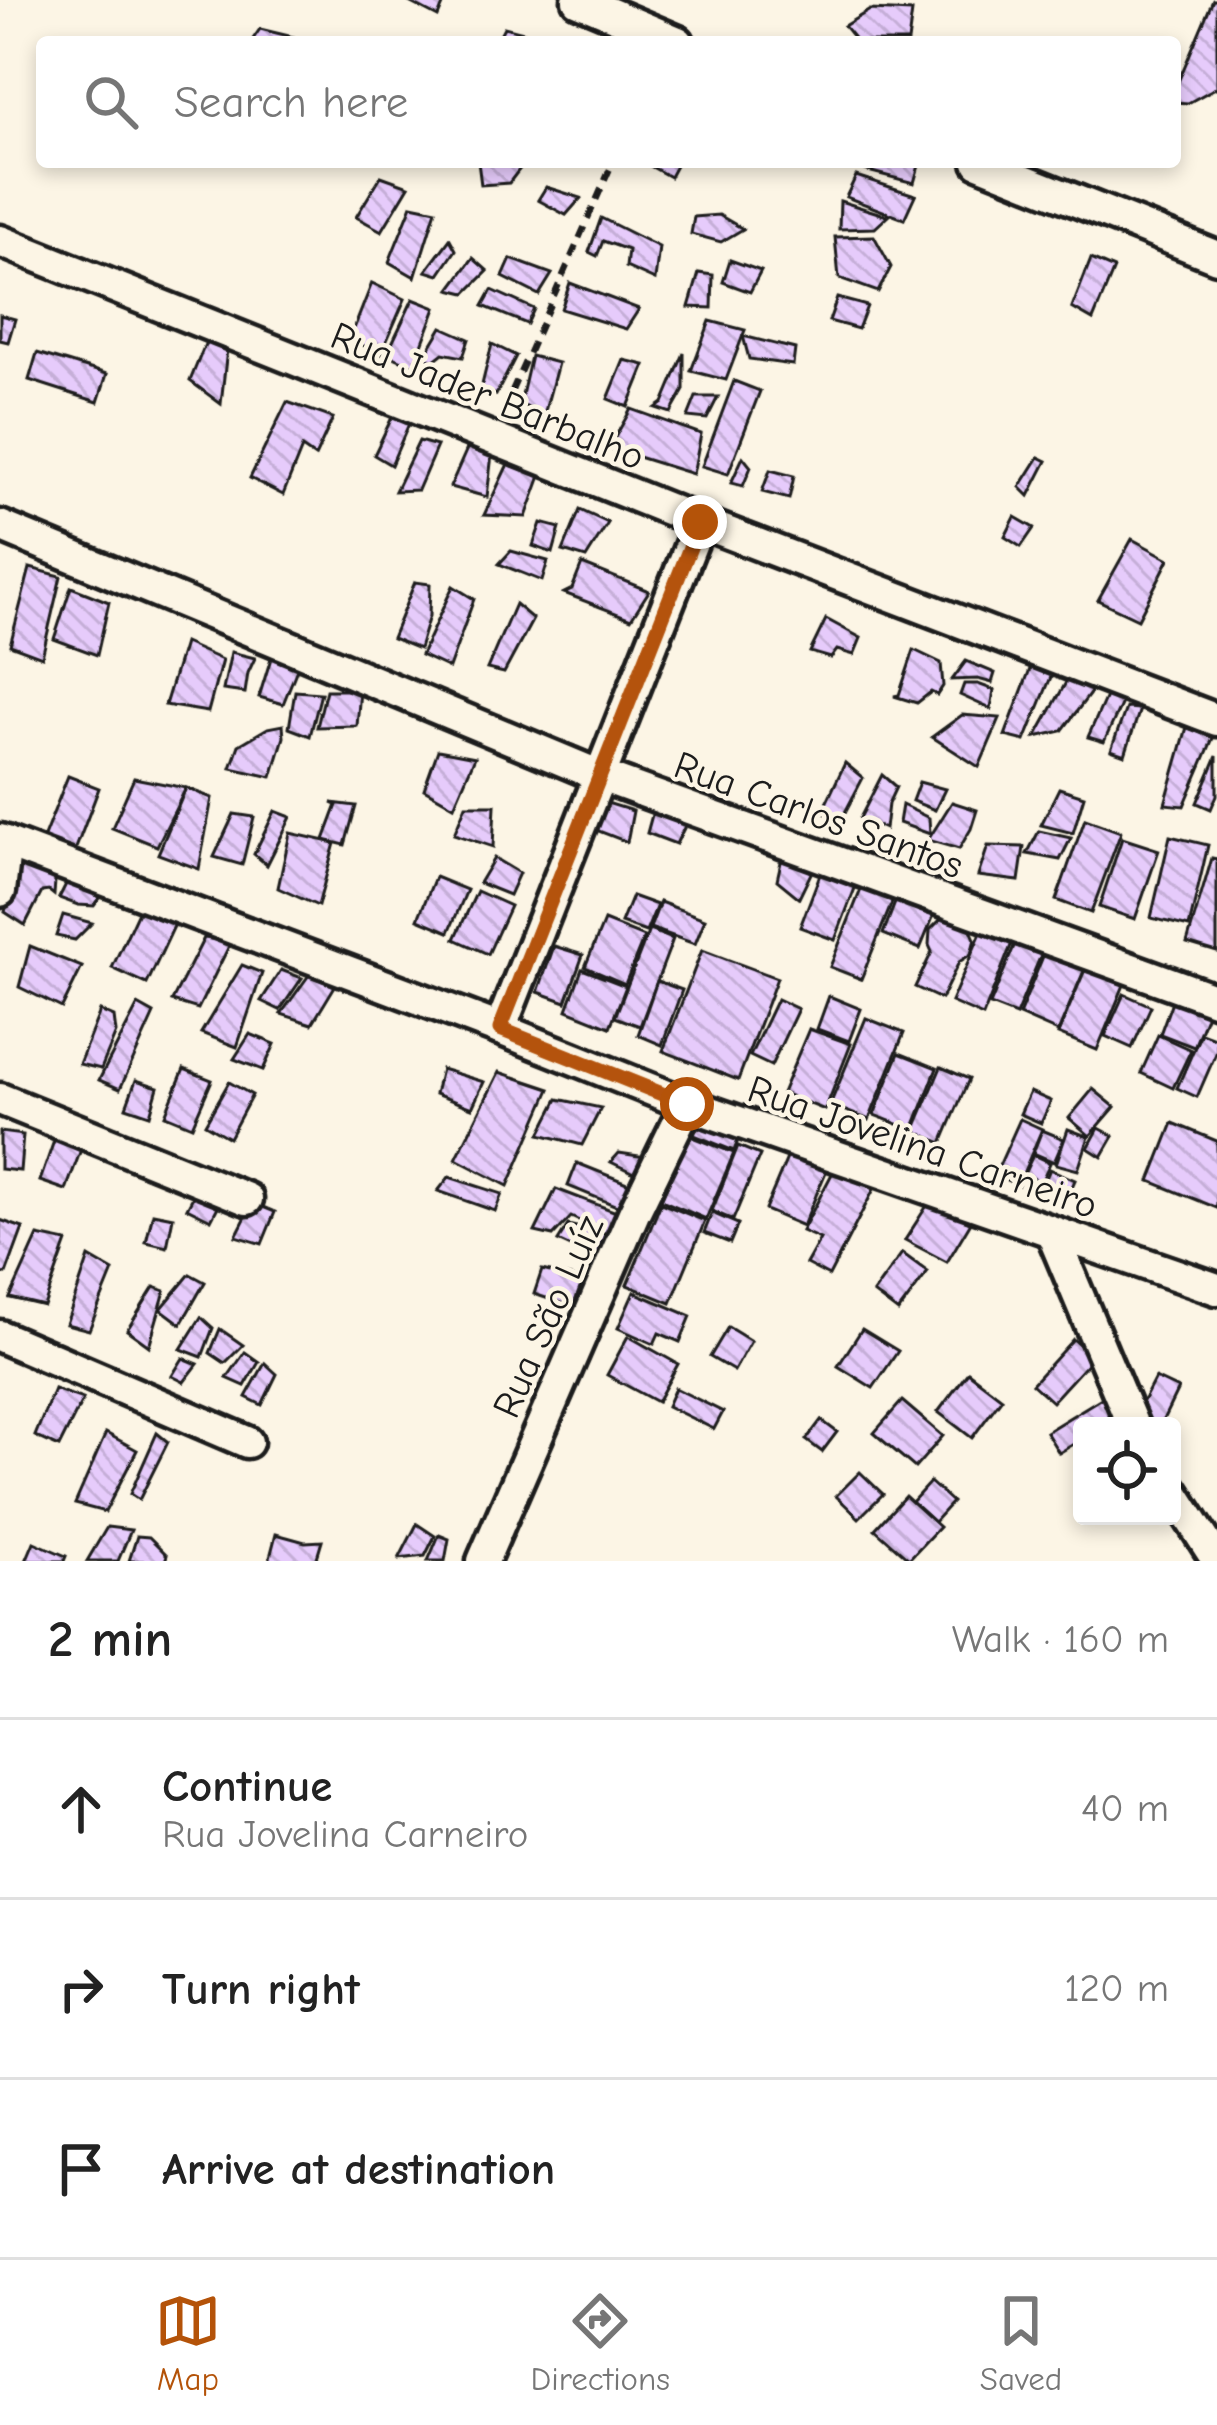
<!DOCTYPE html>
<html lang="en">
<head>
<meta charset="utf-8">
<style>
	body { margin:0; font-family:"Comic Neue",sans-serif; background:#f6f6f6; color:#222 }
	.controls { position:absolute; right:36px; bottom:36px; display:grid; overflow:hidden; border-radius:12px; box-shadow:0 6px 18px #0003 }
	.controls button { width:108px; height:108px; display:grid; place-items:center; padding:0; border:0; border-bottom:3px solid #e0e0e0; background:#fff; color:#222; font:60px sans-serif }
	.stop { position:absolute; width:36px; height:36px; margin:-27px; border:9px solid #b45309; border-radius:50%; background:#fff }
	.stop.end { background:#b45309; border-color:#fff; box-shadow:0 3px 12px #0008 }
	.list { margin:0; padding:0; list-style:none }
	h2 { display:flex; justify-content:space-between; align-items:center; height:156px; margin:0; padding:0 48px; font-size:51px }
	h2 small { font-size:39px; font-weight:400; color:#767676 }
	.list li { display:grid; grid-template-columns:78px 1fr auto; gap:36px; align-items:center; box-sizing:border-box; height:180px; padding:0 48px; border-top:3px solid #e0e0e0 }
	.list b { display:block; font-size:45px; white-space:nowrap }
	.list p { margin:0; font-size:39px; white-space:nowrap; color:#767676 }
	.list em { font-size:39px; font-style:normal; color:#767676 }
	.icon { flex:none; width:66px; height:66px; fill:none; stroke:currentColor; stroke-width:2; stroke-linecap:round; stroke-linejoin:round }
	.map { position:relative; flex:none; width:1217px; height:1561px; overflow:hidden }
	.search { position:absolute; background:#fff; box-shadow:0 6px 18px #0003; left:36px; right:36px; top:36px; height:132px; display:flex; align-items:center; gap:30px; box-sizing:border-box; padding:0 42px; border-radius:12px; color:#767676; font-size:45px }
	.sheet { height:696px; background:#fff }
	nav { display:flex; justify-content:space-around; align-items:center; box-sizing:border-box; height:168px; border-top:3px solid #e0e0e0; background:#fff; font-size:33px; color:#767676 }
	nav a { display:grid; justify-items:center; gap:6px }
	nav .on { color:#b45309 }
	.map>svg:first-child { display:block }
</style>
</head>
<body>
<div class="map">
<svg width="1217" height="1561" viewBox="0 0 1217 1561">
	<defs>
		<pattern id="building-back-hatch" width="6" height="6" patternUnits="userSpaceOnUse" patternTransform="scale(3)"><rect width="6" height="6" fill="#e6cbfb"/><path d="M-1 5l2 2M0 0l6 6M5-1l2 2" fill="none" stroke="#c5aed7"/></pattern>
	</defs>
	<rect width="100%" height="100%" fill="#fcf5e5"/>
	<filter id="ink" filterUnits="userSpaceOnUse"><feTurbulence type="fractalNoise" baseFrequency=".00833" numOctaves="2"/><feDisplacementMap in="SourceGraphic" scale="24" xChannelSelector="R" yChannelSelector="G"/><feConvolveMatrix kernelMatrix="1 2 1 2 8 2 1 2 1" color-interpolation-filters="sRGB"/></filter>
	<g filter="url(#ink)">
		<g fill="url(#building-back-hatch)" stroke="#1c1c1c" stroke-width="3">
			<path d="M405,0H445L438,17Z"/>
			<path d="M1213,0H1217V87L1188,103L1175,102V89Z"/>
			<path d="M870,10L912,12L908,42H857L844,26Z"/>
			<path d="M504,27L524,32L522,42H496Z"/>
			<path d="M260,29L293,37L289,42H251Z"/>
			<path d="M478,162H525L509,183L481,185Z"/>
			<path d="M643,162H678L670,177Z"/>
			<path d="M865,162H920L914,183L868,171L863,169Z"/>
			<path d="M381,176L409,186L382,231L356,217Z"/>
			<path d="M856,176L915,195L904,219L846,197Z"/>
			<path d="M546,187L581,198L566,215L538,200Z"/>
			<path d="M840,201L888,216L875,228L839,229Z"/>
			<path d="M412,205L436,210L415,277L389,262Z"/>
			<path d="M719,215L743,229L721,242L691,234L694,217Z"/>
			<path d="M601,218L659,247L655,280L626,267L628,250L603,241L597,256L589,252Z"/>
			<path d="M874,236L891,267L878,292L839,278L835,237Z"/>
			<path d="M450,239L456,250L439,275L426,271Z"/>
			<path d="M473,258L488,271L466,293L450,289Z"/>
			<path d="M511,259L552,274L539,295L503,277Z"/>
			<path d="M1091,259L1114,269L1093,320L1072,308Z"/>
			<path d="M730,260L761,271L750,292L723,282Z"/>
			<path d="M699,273L713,275L712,308L689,307Z"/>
			<path d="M372,283L405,299L381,354L350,339Z"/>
			<path d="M570,283L639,309L626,329L561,309Z"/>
			<path d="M492,290L534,309L527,324L483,306Z"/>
			<path d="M837,298L867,306L858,329L829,321Z"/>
			<path d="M413,299L436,308L414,366L387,354Z"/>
			<path d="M0,315L15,319L8,342L0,340Z"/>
			<path d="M710,321L745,330L726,380L691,371Z"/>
			<path d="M442,327L469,339L463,357L443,353L433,361L424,357Z"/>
			<path d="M743,336L795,349L793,365L749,359Z"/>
			<path d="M208,337L227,349L221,404L190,381Z"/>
			<path d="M492,344L516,356L496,395L481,389Z"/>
			<path d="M37,353L107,374L98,402L29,380Z"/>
			<path d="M684,353V390L671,413L656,408L663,403Z"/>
			<path d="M531,356L558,363L544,415L520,404Z"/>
			<path d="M624,360L645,365L628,407L608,399Z"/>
			<path d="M734,381L760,391L728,474L702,466Z"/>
			<path d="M696,397H718L707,419L688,417Z"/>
			<path d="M287,402L333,418L315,457L302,448L283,495L250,478Z"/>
			<path d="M396,409L411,419L391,465L374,455Z"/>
			<path d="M631,409L701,434L693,474L609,448Z"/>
			<path d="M419,441L437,446L418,490L395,491Z"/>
			<path d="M470,442L492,454L487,497L450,487Z"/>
			<path d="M743,457L751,467L743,486L731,483Z"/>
			<path d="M1039,457L1047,461L1029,496L1020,487Z"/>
			<path d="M508,464L541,476L526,517L484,515Z"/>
			<path d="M770,470L794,476L789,499L762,492Z"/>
			<path d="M580,510L608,523L586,558L563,551Z"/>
			<path d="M1015,517L1034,528L1021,547L1005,537Z"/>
			<path d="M541,523L560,528L553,553L533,546Z"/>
			<path d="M1132,539L1169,559L1138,619L1098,600Z"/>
			<path d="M511,551L548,561L542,581L499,564Z"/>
			<path d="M582,564L649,591L631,619L564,593L572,589Z"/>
			<path d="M30,568L61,576L42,657L10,645Z"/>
			<path d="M415,582L430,584L429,616L419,649L392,638Z"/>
			<path d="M453,586L474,599L449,668L421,655Z"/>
			<path d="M71,587L109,602L97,655L54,639Z"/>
			<path d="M515,604L533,619L504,673L487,669Z"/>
			<path d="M826,619L861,638L854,655L837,650L831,658L810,652Z"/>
			<path d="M184,643L222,660L208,712L165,705Z"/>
			<path d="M914,650L941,663L943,686L937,695L931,692L917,703L894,696L899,695Z"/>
			<path d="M231,652L255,658L248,673L245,693L223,690Z"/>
			<path d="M271,658L301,659L283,704L259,697Z"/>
			<path d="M966,661L995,673L992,683L978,679L952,680Z"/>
			<path d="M1033,661L1055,667L1025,741L1005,736Z"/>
			<path d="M1070,675L1092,691L1062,731L1036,737Z"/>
			<path d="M964,684H978L994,690L991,709L960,695Z"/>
			<path d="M1111,685L1125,696L1104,742L1088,737Z"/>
			<path d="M326,690H360L357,726L317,727Z"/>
			<path d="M295,691L321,693L310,736L289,728Z"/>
			<path d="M1126,708L1140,709L1125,755L1111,750Z"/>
			<path d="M962,715L1000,718L979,767L932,737Z"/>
			<path d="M283,725L284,737L272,777L231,768L239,745L268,728Z"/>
			<path d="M1187,727L1213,738L1184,806L1165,804Z"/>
			<path d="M438,750L475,757L454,806L424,789Z"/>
			<path d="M1217,756V795L1211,809L1197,803Z"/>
			<path d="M845,763L863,778L841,820L822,812Z"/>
			<path d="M882,775L896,787L888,804L885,829L860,818Z"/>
			<path d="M68,776L99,788L73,856L41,844Z"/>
			<path d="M134,778L186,788L157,846L112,828Z"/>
			<path d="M919,782L945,789L935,810L912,801Z"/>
			<path d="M186,788L212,798L199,869L158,854Z"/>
			<path d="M1059,788L1084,796L1073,833L1041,825Z"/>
			<path d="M594,799L633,811L627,842L583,825Z"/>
			<path d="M952,802L977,810L971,829L959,849L928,840Z"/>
			<path d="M332,803L356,806L345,845L324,840L337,805Z"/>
			<path d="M655,804L690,816L676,844L647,833Z"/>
			<path d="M466,805H495L493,847L454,834Z"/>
			<path d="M902,805L929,818L930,834L899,823Z"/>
			<path d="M275,811L291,817L267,865L254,854Z"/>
			<path d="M234,814L254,817L242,865L214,857Z"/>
			<path d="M1085,819L1121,832L1091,913L1056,900Z"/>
			<path d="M1039,831L1071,838L1060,860L1027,854Z"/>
			<path d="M290,833L335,843L318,906L278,888Z"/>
			<path d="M1170,836L1208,845L1189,927L1151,918Z"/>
			<path d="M1122,838L1159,850L1135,919L1099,907Z"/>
			<path d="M988,846L1024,847L1019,881L978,876Z"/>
			<path d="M783,853L816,863L799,898L777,880Z"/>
			<path d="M494,858L519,873L509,895L479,883Z"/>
			<path d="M1212,858L1217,859V952L1187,943Z"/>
			<path d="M17,866L56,867L54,895L49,891L42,892L25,925L5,912Z"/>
			<path d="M822,869L857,883L835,940L800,927Z"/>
			<path d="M71,874L104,893L94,906L78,905L59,898Z"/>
			<path d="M435,877L467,890L449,932L418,919Z"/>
			<path d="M864,882L895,895L861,979L830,967Z"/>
			<path d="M477,891L510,906L488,954L455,939Z"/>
			<path d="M898,895L936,910L920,949L883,934Z"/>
			<path d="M632,896L657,905L646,932L621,923Z"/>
			<path d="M660,902L705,919L695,944L650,928Z"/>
			<path d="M140,907L175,924L147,984L112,968Z"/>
			<path d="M63,915L92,923L75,940L56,936Z"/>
			<path d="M948,917L969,925L975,939L971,954L959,962L941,999L915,987L932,952L929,945L930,930L941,919Z"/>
			<path d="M604,921L644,937L625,984L585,967Z"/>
			<path d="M983,928L1014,938L983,1016L951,1002Z"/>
			<path d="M649,930L673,939L640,1026L615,1017Z"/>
			<path d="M204,938L231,942L198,1009L172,1001Z"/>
			<path d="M1017,939L1043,950L1016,1015L990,1005Z"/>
			<path d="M30,946L82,967L62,1008L19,987Z"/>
			<path d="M554,946L583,955L566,1002L538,992Z"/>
			<path d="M1046,949L1086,966L1058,1032L1019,1015Z"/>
			<path d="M702,950L777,978L738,1080L663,1051Z"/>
			<path d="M242,965L262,973L237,1047L201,1033Z"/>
			<path d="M1087,965L1126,980L1097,1050L1058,1034Z"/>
			<path d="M582,969L626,986L610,1027L567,1010Z"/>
			<path d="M281,970L302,978L280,1010L261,1001Z"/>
			<path d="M309,975L335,986L312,1024L281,1014Z"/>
			<path d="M657,981L682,990L662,1045L638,1035Z"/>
			<path d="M1175,993L1210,1006L1194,1047L1160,1034Z"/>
			<path d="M1124,994L1151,1006L1132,1048L1105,1036Z"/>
			<path d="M829,996L861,1009L849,1041L817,1029Z"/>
			<path d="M777,999L798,1009L771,1066L750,1056Z"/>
			<path d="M138,1005L154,1014L120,1089L99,1080Z"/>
			<path d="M100,1011L114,1017L116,1033L101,1069L79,1064Z"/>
			<path d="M866,1018L904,1033L869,1120L830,1105Z"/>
			<path d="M809,1029L851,1044L825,1110L782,1093Z"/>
			<path d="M1201,1033L1217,1039V1051L1197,1097L1177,1088Z"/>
			<path d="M250,1034L275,1044L263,1070L234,1059Z"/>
			<path d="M1158,1035L1191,1050L1173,1088L1141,1073Z"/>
			<path d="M899,1053L937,1068L913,1130L874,1115Z"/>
			<path d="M941,1067L969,1079L942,1143L914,1131Z"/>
			<path d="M184,1069L212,1080L192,1126L165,1115Z"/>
			<path d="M441,1069L484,1082L472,1108L435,1094Z"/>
			<path d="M499,1072L550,1089L508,1186L456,1159Z"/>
			<path d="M136,1080L158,1087L150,1115L126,1107Z"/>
			<path d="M229,1082L252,1095L229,1138L205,1124Z"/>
			<path d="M1093,1089L1115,1107L1090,1136L1069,1118Z"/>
			<path d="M1030,1092L1051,1101L1041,1123L1020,1114Z"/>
			<path d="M558,1099L601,1108L582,1145L540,1134Z"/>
			<path d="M702,1116L741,1132L734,1151L694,1135Z"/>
			<path d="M1020,1119L1042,1129L1018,1185L995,1175Z"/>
			<path d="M1173,1123L1217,1141V1208L1150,1181Z"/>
			<path d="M1099,1128L1114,1136L1102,1157L1088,1148Z"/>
			<path d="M1068,1129L1089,1137L1078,1170L1056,1164Z"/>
			<path d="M1042,1130L1064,1139L1054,1162L1033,1153Z"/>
			<path d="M0,1132L23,1135L20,1171L0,1169Z"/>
			<path d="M56,1135L83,1144L66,1190L40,1181Z"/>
			<path d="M688,1135L734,1153L706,1219L661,1200Z"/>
			<path d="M738,1146L760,1155L733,1220L712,1211Z"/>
			<path d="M790,1151L828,1167L803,1226L765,1210Z"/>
			<path d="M619,1153L652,1158L642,1177L611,1162Z"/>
			<path d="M1033,1155L1050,1163L1041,1182L1024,1174Z"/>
			<path d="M577,1163L637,1187L634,1213L568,1186Z"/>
			<path d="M835,1168L874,1189L829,1276L806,1264L820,1239L802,1231Z"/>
			<path d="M1050,1169L1075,1180L1064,1205L1039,1194Z"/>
			<path d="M449,1177L502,1194L495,1211L438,1191Z"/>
			<path d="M198,1187L222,1199L211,1220L187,1208Z"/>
			<path d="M556,1189L619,1213L613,1237L571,1217L553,1236L535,1232Z"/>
			<path d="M253,1203L275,1212L262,1244L236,1236Z"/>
			<path d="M661,1203L705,1221L671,1303L627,1285Z"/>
			<path d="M928,1204L971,1222L947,1262L905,1240Z"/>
			<path d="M153,1213L173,1217L167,1247L146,1242Z"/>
			<path d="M712,1213L738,1224L730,1243L704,1233Z"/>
			<path d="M0,1220L23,1228L6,1274L0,1273Z"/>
			<path d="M568,1225L609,1235L599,1260L558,1241Z"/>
			<path d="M38,1236L67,1242L44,1306L10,1298Z"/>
			<path d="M902,1253L928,1272L898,1312L873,1293Z"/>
			<path d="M89,1257L113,1271L89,1330L66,1324Z"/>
			<path d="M542,1270L583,1280L573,1307L534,1294Z"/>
			<path d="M190,1274L205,1282L181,1324L161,1309Z"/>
			<path d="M154,1287L165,1291L149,1346L127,1330Z"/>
			<path d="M634,1292L691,1316L680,1342L659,1333L654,1344L618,1328Z"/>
			<path d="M201,1317L213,1328L202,1357L181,1349Z"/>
			<path d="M728,1327L751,1341L734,1371L710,1357Z"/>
			<path d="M220,1329L243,1345L225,1363L210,1353Z"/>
			<path d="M862,1329L898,1351L873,1388L838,1366Z"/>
			<path d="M628,1336L678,1364L657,1402L607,1375Z"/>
			<path d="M1073,1339L1093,1357L1052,1402L1032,1384Z"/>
			<path d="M245,1352L259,1362L245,1386L227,1378Z"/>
			<path d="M183,1358L198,1364L184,1382L172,1376Z"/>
			<path d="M265,1363L277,1374L262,1405L246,1397Z"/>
			<path d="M968,1372L1002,1398L972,1438L938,1412Z"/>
			<path d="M1155,1378L1178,1389L1160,1426H1153L1140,1407Z"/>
			<path d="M675,1388L723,1412L714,1429L667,1406Z"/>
			<path d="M54,1389L83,1399L59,1447L35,1436Z"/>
			<path d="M1103,1397L1116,1418L1103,1426H1082V1439L1059,1453L1046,1432Z"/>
			<path d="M902,1401L943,1436L915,1468L874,1433Z"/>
			<path d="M821,1420L837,1432L822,1452L806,1440Z"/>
			<path d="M106,1433L137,1450L105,1512L75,1504Z"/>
			<path d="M157,1433L168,1442L139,1500L130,1494Z"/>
			<path d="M860,1472L883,1494L859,1518L836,1496Z"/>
			<path d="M930,1482L952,1502L934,1522L912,1502Z"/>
			<path d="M905,1496L939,1527L909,1559L875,1529Z"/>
			<path d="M417,1524L435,1536L425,1556L399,1559Z"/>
			<path d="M107,1527L131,1530L118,1561H87Z"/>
			<path d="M276,1534L305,1542L322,1541L316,1561H269Z"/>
			<path d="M439,1535L449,1539L445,1561H428Z"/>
			<path d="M137,1536L149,1537L167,1555L165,1561H129Z"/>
			<path d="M34,1542L66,1556L64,1561H26Z"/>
		</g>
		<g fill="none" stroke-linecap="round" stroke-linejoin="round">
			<g stroke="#1c1c1c" stroke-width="39">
				<g id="minor">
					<path d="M578,0L678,42"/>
					<path d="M979,162L1217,257"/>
					<path d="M0,241L700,522L1217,720"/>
					<path d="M0,526L598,775L1217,1000"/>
					<path d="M0,840L500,1029L687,1104L1217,1289"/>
					<path d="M0,891L6,842"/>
					<path d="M500,1029L700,522"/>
					<path d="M0,1099L247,1199"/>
					<path d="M1052,1233L1133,1426"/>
					<path d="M0,1336L247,1442"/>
					<path d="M1172,1490L1217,1560"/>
					<path d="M483,1561L634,1213L687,1104"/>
				</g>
			</g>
			<path stroke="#1c1c1c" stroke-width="6" stroke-dasharray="12 9" stroke-linecap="butt" d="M503,411L613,162"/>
			<use href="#minor" stroke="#fcf5e5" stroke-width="30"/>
		</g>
	</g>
	<g fill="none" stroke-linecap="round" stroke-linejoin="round" filter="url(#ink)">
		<path stroke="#b45309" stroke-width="15" d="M687,1104L500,1029L700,522"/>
	</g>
	<g text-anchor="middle" stroke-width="9" stroke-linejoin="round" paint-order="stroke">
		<g font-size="39" fill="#1c1c1c" stroke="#fcf5e5">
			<text transform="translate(488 395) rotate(22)" y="14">Rua Jader Barbalho</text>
			<text transform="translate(819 814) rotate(20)" y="14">Rua Carlos Santos</text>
			<text transform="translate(923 1146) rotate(19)" y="14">Rua Jovelina Carneiro</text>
			<text transform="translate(547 1316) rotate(-66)" y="14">Rua São Luíz</text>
		</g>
	</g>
</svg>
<div class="controls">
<button><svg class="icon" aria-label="locate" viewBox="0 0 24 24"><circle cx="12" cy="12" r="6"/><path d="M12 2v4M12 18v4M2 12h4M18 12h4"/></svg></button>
</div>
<div class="stop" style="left:687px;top:1104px"></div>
<div class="stop end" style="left:700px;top:522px"></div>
<div class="search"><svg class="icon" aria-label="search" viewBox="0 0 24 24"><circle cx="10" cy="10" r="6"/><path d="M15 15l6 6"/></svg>Search here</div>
</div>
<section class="sheet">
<h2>2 min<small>Walk · 160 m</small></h2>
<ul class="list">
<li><svg class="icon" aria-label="ahead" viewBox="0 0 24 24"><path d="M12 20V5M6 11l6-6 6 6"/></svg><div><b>Continue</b><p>Rua Jovelina Carneiro</p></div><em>40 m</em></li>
<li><svg class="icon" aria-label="right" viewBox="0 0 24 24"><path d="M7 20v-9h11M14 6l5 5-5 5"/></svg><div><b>Turn right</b></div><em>120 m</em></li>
<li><svg class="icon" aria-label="arrive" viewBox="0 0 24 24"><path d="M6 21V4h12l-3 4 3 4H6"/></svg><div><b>Arrive at destination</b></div></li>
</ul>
</section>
<nav>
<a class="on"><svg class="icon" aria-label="map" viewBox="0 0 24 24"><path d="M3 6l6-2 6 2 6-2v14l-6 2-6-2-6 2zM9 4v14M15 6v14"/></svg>Map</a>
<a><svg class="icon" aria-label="directions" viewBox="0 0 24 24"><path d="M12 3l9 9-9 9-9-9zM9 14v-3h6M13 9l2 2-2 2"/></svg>Directions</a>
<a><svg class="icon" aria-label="saved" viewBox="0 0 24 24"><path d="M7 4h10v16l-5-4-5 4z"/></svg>Saved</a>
</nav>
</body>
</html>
